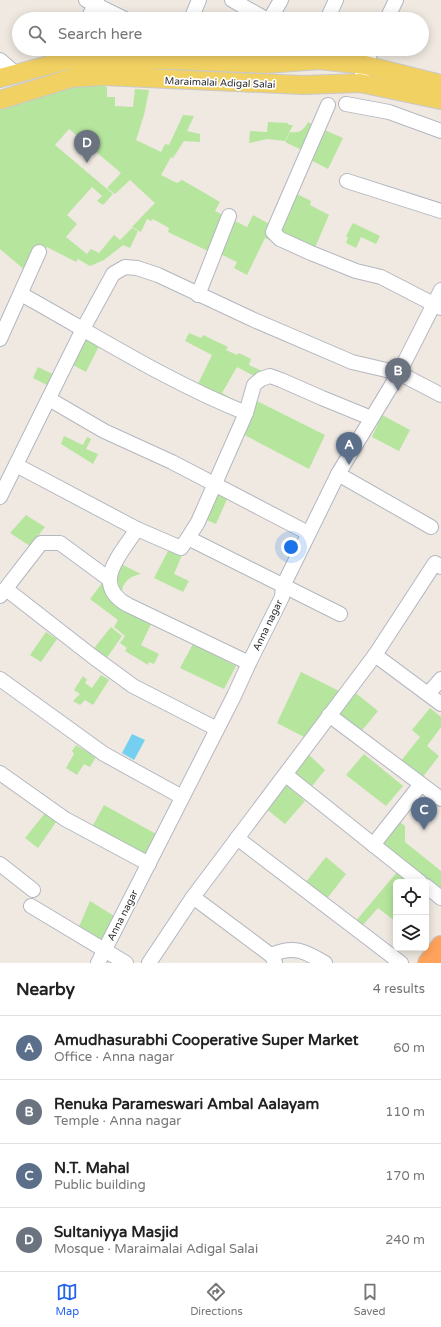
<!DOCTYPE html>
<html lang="en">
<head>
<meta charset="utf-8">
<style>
	body { margin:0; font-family:"Varela Round",sans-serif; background:#f2f2f2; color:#222 }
	.controls { position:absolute; right:12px; bottom:12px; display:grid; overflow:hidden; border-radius:6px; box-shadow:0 2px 10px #0003 }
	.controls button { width:36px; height:36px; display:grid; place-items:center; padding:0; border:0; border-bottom:1px solid #e0e0e0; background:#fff; color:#222; font:20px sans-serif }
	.you { position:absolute; left:291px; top:547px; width:14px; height:14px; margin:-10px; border:3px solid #fff; border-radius:50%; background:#1a73e8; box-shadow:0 0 0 6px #1a73e833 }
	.badge { display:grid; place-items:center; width:26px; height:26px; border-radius:50%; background:#2563eb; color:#fff; font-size:13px; font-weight:700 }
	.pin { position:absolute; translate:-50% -33px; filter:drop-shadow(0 1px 2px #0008) }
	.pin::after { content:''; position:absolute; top:21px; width:14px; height:12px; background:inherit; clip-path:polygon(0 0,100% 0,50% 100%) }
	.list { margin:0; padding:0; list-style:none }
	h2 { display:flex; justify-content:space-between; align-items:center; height:52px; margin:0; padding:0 16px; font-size:17px }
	h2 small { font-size:13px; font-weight:400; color:#767676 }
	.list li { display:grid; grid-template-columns:26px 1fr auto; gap:12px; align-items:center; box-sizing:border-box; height:64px; padding:0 16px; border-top:1px solid #e0e0e0 }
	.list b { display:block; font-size:15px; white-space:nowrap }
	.list p { margin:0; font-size:13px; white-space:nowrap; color:#767676 }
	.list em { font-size:13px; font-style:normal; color:#767676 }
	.icon { flex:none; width:22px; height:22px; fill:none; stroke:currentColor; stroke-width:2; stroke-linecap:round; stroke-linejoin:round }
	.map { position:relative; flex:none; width:441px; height:963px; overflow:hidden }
	.search { position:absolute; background:#fff; box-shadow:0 2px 10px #0003; left:12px; right:12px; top:12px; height:44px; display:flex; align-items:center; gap:10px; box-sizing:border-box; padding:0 14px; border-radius:22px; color:#767676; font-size:15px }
	.sheet { height:308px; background:#fff }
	nav { display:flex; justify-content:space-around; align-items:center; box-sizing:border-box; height:56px; border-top:1px solid #e0e0e0; background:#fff; font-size:11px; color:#767676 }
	nav a { display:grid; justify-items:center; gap:2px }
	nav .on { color:#2563eb }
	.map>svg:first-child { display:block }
</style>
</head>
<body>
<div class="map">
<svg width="441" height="963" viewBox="0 0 441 963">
	<rect width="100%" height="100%" fill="#efe9e1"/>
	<g fill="#b6e59e">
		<path d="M92,82L107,87V97H115V106L133,107L135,89L149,90L144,115L136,140L161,152L165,144L169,145L183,115L194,116L187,131L200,134V142L184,141L173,158L171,157L161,175L177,183L182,180L191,185L151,221L147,219L141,232L132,227L155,203L130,180L115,194L107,188L121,173L69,129L55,145L113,194L103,205L97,201L102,196L92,187L67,215L77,224L66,237L87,254L91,249L99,253L114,235L120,240L132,228L138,231L130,248L123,245L104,260L90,266L78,259L76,262L47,247L26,271L0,249V105L60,87Z"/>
		<path d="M268,122L288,123L289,125H293L285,141L267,139L249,143L250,131L267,132Z"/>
		<path d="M308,122L317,127L306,152L285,142L290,132C300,133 303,131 308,122Z"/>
		<path d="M320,128L343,138L328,169L307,158Z"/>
		<path d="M191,185L220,202L215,211L226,217L212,253L168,232L169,228L153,219Z"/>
		<path d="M293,192L311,201L310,205L329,215L314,250L282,236L278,226Z"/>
		<path d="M253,215L271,225L276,243L265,238L247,275L234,268L237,262L218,253L231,219L247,227Z"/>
		<path d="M353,223L380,236L376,244L361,237L356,248L346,243L348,238L346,236Z"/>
		<path d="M189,333L201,338L203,335L228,347L226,350L237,355L239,353L251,359L249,365L262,371L258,378L237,367L222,393L233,399L230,404L196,388L212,355L185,341Z"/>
		<path d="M82,337L99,346L86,372L69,363Z"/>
		<path d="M38,367L57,376L51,387L33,378Z"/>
		<path d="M255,400L325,435L309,469L239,432Z"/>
		<path d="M382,415L410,430L399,451L372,437Z"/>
		<path d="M64,436L83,445L87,437L91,439L86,449L98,454L93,464L61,444Z"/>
		<path d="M214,492L227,499L216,524L202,518Z"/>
		<path d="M26,515L45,527L30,546L10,533Z"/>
		<path d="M169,549L182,555L174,574L189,581L183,592L154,578Z"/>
		<path d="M121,564L141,574C130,576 122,582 122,593L118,595L114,570Z"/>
		<path d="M103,582L153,620L141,645L159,654L154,664L149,662L148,665L125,651L127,648L120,643L125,636L114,627L118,620L90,599Z"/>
		<path d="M111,627L122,636L104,662L91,652Z"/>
		<path d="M46,632L57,639L41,662L30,655Z"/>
		<path d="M193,644L236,666L224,689L180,668Z"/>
		<path d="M301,672L341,692L308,739L277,723Z"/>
		<path d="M101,675L109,680L93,705L85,700L80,705L73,701L80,694L74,690L83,676L87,680L85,683L92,688Z"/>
		<path d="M352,690L378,711L359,734L333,714Z"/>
		<path d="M430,708L441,717V727L427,746L439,756L422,778L400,762L420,737L412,730Z"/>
		<path d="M76,745L96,757L90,767L84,764L77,775L66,768L74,754L72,751Z"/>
		<path d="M306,752L325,770L308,791L289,775Z"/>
		<path d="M364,754L403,786L386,806L346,775Z"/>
		<path d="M285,784L305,801L285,824L265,808Z"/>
		<path d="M104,805L156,834L143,857L91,829Z"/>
		<path d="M46,812L56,822L38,848L25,838Z"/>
		<path d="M397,820L405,826V842L441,871V892L379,843Z"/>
		<path d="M326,857L346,874L326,900L305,883Z"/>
		<path d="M398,871L413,882H396V919L395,921L378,908L361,927L355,922Z"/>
		<path d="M90,901L116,917L103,941L78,929Z"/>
	</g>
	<path fill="#75cff0" d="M132,734L145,740L134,760L122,753Z"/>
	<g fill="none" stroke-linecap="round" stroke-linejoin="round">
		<g stroke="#b4b7c1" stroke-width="16">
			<g id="minor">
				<path d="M86,0L125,19"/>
				<path d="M232,0L266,19"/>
				<path d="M330,13L336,0"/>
				<path d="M88,19L97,0"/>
				<path d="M191,19L199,0"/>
				<path d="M270,19L281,0"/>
				<path d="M387,19L396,0"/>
				<path d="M0,60L15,73"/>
				<path d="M68,60L73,49"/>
				<path d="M249,63L255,49"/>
				<path d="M362,74L372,49"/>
				<path d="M346,104L389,112L441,131"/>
				<path d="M328,105L273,232L280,239L311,253L356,271L381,277L441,308"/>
				<path d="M347,181L441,211"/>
				<path d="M21,294C95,335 168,382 246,413"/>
				<path d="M198,295L229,216"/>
				<path d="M0,339L39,252"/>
				<path d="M49,399L104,431L172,462L308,533"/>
				<path d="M16,465L137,529L181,548L188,538L340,614"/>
				<path d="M338,474L431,527"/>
				<path d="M0,497L83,329L113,274L125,267L137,268L158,275L254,320L352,362L399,373L441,395"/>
				<path d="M137,529C121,554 90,584 128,605L249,663"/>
				<path d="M188,538L198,522L246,413L254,385L261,379L270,376L281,380L322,398L371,418"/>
				<path d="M6,589L92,656L133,686L217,729"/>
				<path d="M0,596L41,543H60L109,579"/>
				<path d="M375,655L441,704"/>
				<path d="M0,679L104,754L182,797"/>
				<path d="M428,694L441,679"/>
				<path d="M329,715L441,799"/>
				<path d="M0,773L65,819L149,864"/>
				<path d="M286,775L420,882"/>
				<path d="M237,838L401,963"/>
				<path d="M373,845L421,784"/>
				<path d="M0,864L33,890"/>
				<path d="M426,886L441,898"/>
				<path d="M193,897L272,956L275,963"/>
				<path d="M31,906L126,963"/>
				<path d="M271,955C294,945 304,951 325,963"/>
				<path d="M98,963L234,696L249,663L282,597L283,586L338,474L399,373L441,290"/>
				<path d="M149,963L193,897L375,655L435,563L441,567"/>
			</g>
		</g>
		<g stroke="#c9c9c9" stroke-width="20">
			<g id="major">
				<path d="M0,78L68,60H172L266,64L319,60L365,65L441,84"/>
				<path d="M0,100L72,78L103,76L303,85L360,83L441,100"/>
			</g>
		</g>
		<g stroke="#c9c9c9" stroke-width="22">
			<path id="highway" d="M428,963L441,946"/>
		</g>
		<use href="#minor" stroke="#fff" stroke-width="14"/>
		<use href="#major" stroke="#f2d163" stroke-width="18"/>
		<use href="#highway" stroke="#ffa35c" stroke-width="20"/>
	</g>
	<g text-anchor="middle" stroke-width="3.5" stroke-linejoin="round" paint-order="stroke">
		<g font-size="10" fill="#2e2e2e" stroke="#fff">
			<text transform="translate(220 82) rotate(2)" y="4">Maraimalai Adigal Salai</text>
			<text transform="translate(267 625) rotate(-64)" y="4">Anna nagar</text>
			<text transform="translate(122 915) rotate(-63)" y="4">Anna nagar</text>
		</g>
	</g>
</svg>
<div class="controls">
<button><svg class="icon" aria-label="locate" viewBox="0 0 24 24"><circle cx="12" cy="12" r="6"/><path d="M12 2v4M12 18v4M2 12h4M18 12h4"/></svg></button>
<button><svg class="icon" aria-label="layers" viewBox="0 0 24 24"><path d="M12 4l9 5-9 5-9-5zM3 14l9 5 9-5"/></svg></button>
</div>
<div class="you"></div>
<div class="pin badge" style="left:349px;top:465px;background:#5c6f8a">A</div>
<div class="pin badge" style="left:398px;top:391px;background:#6b7280">B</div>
<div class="pin badge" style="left:424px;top:830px;background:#5c6f8a">C</div>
<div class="pin badge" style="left:87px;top:163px;background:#6b7280">D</div>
<div class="search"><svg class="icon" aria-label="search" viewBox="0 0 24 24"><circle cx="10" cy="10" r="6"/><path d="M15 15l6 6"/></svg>Search here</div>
</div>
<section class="sheet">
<h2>Nearby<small>4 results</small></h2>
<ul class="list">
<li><span class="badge" style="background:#5c6f8a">A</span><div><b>Amudhasurabhi Cooperative Super Market</b><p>Office · Anna nagar</p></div><em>60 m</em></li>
<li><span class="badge" style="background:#6b7280">B</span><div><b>Renuka Parameswari Ambal Aalayam</b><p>Temple · Anna nagar</p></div><em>110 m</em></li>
<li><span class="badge" style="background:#5c6f8a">C</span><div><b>N.T. Mahal</b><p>Public building</p></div><em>170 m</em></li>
<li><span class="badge" style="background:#6b7280">D</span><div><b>Sultaniyya Masjid</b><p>Mosque · Maraimalai Adigal Salai</p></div><em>240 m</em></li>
</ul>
</section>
<nav>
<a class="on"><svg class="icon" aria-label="map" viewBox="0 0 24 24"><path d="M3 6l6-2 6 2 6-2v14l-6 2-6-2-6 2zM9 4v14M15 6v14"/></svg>Map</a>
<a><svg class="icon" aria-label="directions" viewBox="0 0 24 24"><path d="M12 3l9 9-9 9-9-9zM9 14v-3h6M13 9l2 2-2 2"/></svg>Directions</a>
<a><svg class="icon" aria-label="saved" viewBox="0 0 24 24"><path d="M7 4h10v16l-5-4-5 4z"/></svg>Saved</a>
</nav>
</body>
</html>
